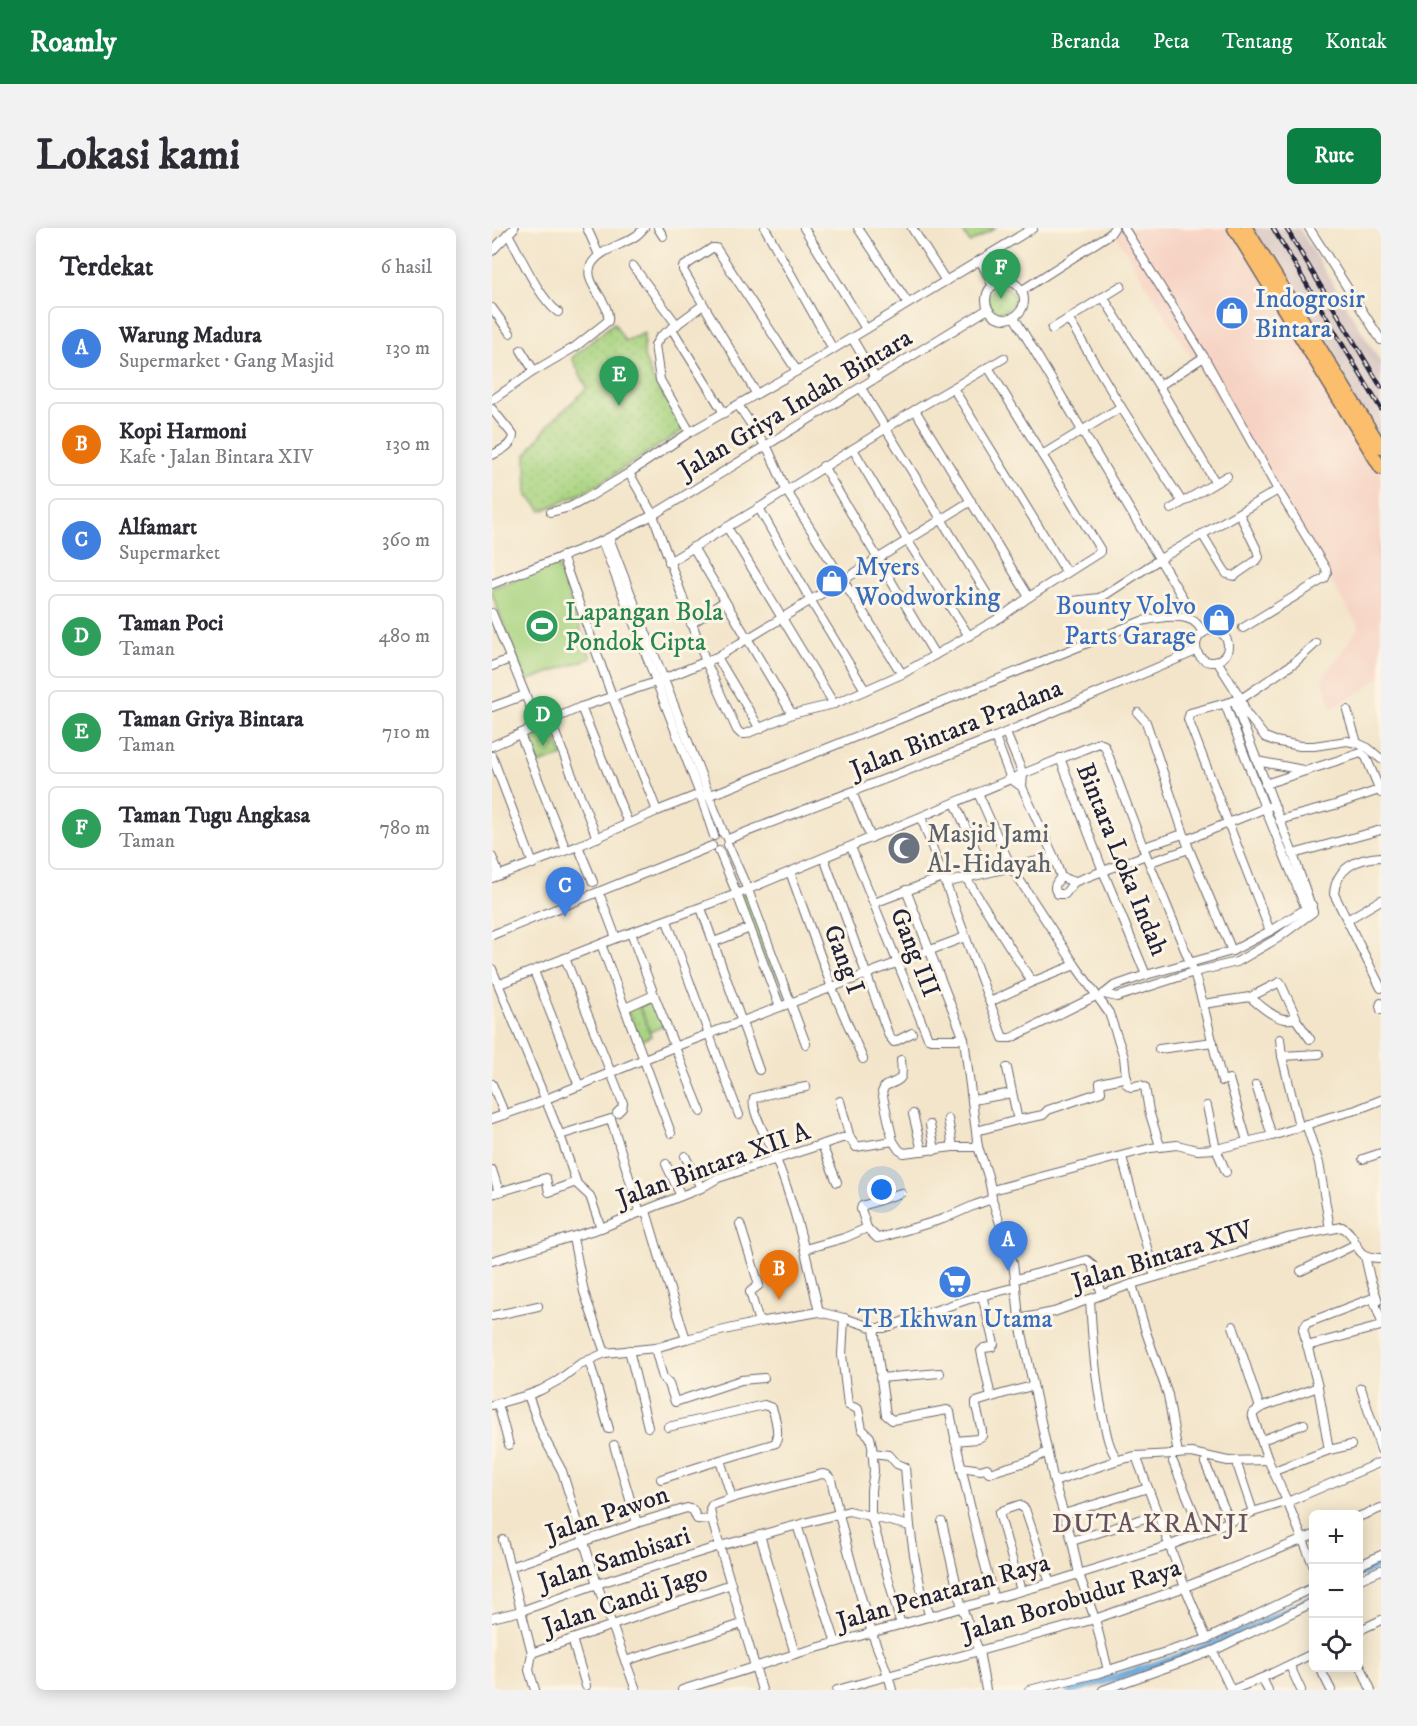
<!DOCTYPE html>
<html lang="id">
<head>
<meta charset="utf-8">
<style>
	body { margin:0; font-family:"IM FELL DW Pica",serif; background:#f2f2f3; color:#2b2b33 }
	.controls { position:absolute; right:18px; bottom:18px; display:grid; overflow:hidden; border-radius:9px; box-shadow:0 3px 15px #0003 }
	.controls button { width:54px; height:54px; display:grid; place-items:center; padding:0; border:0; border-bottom:2px solid #e1e1e2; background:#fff; color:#2b2b33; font:30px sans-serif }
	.you { position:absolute; left:390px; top:962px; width:21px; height:21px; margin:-15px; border:4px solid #fff; border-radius:50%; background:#1a73e8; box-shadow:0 0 0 9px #1a73e833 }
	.badge { display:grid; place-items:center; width:39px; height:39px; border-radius:50%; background:#0b8043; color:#fff; font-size:20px; font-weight:700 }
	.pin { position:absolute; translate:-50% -50px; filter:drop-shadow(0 2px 3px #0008) }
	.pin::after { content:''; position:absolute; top:32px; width:21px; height:18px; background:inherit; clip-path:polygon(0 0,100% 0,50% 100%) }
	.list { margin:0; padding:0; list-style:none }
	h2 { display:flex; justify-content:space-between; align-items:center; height:78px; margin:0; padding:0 24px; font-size:26px }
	h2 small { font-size:20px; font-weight:400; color:#7c7c81 }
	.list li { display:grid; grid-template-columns:39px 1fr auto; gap:18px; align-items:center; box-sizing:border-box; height:84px; margin:0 12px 12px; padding:0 12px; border:2px solid #e1e1e2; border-radius:9px }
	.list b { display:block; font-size:22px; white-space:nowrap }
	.list p { margin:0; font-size:20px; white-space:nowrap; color:#7c7c81 }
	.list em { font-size:20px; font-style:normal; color:#7c7c81 }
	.icon { flex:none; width:33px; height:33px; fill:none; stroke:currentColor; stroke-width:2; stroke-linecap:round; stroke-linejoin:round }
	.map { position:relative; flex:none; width:889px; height:1462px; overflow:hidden; border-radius:9px }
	header { display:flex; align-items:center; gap:36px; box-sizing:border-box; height:84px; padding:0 30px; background:#0b8043; color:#fff }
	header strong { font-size:28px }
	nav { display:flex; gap:33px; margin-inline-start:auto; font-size:21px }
	.intro { display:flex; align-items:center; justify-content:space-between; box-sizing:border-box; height:144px; padding:0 36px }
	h1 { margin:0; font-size:42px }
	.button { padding:15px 27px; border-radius:9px; background:#0b8043; color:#fff; font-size:21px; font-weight:700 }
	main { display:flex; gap:36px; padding:0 36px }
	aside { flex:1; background:#fff; border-radius:9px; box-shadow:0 3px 15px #0003 }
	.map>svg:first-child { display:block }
</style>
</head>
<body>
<header>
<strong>Roamly</strong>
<nav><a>Beranda</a><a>Peta</a><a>Tentang</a><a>Kontak</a></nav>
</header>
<div class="intro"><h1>Lokasi kami</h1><a class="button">Rute</a></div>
<main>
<aside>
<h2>Terdekat<small>6 hasil</small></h2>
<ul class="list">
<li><span class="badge" style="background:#3f7fe0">A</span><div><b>Warung Madura</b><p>Supermarket · Gang Masjid</p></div><em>130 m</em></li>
<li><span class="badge" style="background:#e8710a">B</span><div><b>Kopi Harmoni</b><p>Kafe · Jalan Bintara XIV</p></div><em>130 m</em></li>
<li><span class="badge" style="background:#3f7fe0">C</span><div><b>Alfamart</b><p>Supermarket</p></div><em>360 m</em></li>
<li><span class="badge" style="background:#2e9e5b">D</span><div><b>Taman Poci</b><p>Taman</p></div><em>480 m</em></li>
<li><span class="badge" style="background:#2e9e5b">E</span><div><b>Taman Griya Bintara</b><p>Taman</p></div><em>710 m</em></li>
<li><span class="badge" style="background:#2e9e5b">F</span><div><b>Taman Tugu Angkasa</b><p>Taman</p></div><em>780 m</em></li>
</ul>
</aside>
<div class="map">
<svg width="889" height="1462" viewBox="0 0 889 1462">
	<defs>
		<pattern id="park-dots" width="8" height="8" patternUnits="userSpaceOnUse" patternTransform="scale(1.5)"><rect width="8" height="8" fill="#a7d37f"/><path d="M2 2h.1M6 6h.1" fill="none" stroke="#8fb56f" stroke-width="1.8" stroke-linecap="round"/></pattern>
	</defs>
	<rect width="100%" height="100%" fill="#fcf5e5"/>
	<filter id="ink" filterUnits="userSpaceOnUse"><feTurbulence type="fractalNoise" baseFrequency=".0167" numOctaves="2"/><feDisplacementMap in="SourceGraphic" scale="12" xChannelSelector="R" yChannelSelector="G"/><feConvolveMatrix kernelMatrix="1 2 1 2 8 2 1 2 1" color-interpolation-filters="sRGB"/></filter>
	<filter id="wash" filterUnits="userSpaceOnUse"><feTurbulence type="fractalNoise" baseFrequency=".008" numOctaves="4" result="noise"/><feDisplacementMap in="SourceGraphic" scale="24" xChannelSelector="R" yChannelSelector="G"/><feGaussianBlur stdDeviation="1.35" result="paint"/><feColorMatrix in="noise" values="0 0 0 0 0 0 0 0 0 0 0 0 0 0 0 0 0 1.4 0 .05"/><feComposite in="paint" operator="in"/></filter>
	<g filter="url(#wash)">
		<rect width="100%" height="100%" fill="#f3e5ca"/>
		<path fill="#f6d2c3" d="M619,0H742L889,240V448L871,462L840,480L830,451L867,399Z"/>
		<path fill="#d1bfbd" d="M754,0H807L889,135V219Z"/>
		<g fill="#a7d37f" stroke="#647a5d" stroke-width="1.5">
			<path d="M469,0H504L478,15Z"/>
			<path d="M65,336L99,430L34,453L0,366V360Z"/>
			<path d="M160,772L171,798L158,804L147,778Z"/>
		</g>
		<g fill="url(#park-dots)" stroke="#647a5d" stroke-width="1.5">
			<circle cx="509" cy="71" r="13"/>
			<path d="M122,95L133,113L152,105V129L162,153L193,201L99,261L50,283L35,267L34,227L57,196L95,160L80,130Z"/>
			<path d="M59,497L71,528L43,537L32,508Z"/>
			<path d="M255,664L294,775L290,777L247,668Z"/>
			<path d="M159,769L160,772L147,778L159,808L148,813L134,780Z"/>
		</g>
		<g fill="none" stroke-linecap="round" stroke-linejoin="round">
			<g stroke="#66a7da" stroke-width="8">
				<path d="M866,1347L889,1336"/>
				<path d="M578,1462C634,1448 690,1430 743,1407C770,1396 796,1382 822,1369"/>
			</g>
		</g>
	</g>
	<g filter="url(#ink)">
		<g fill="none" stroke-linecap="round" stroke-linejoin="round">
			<g stroke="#6b666d" stroke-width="10">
				<g id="street">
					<path d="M95,0L107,27"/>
					<path d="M166,0L171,8"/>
					<path d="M273,0L341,121"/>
					<path d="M312,0L374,101"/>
					<path d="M366,0L416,75"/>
					<path d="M420,0L454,53"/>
					<path d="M632,0L712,129L786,262L834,341L835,345L833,350L751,400"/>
					<path d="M817,0L889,112"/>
					<path d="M16,6C29,28 46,69 66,84"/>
					<path d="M0,23L22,0"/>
					<path d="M488,32L501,58"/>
					<path d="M141,38L185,97"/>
					<circle cx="513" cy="72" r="19"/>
					<path d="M529,63L618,6L622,0"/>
					<path d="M611,69L667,158L723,254"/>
					<path d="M0,80L18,105"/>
					<path d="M522,89L692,372"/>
					<path d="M577,92L629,179L690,274"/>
					<path d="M180,101L232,185"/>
					<path d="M560,101L629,58"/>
					<path d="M360,110L384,151"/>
					<path d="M29,122L42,143"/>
					<path d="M667,158L712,129"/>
					<path d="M369,160L509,389"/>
					<path d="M461,160L575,345"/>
					<path d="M264,165L191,42V39L220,20H224L305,143"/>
					<path d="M0,172L42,143L83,119L116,93C119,73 90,55 99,37C107,22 128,18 142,9C146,7 149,3 152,0"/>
					<path d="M246,177L277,223L294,262L410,446"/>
					<path d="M0,181L21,207C21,217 8,223 0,227"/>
					<path d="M423,182L537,369"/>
					<path d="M198,204L168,152L163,117L168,109L211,77"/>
					<path d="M361,221L415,312L477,408"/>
					<path d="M550,227L629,179"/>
					<path d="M331,238L443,427"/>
					<path d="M137,245L161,287L214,434L245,502L249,506H254L300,486L342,476L410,446L509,389L537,369L608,324V321L496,139"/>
					<path d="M267,280L319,373L373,462"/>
					<path d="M679,281L735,248"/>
					<path d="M59,284L78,279L97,269L137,245L198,204L305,143L541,0"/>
					<path d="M235,299L342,476"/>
					<path d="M710,306L732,342L735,346L742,348L765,332L767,329L765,322L747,285"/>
					<path d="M117,310L232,606"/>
					<path d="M110,313L209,569L222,608"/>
					<path d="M201,319L300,486"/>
					<path d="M70,328L120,468L165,583"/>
					<path d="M177,334L267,280L423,182L512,130"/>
					<path d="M0,356L110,313L161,287L496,81"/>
					<path d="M581,373L607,370L613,367L668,331L786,262"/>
					<path d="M0,385L46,498"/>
					<path d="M199,396L233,373"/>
					<circle cx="720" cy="418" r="16"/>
					<path d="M225,429L268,501"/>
					<path d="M725,433L749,471L754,485L773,509L783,513L808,518H822L855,513L865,515L876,520L889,531"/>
					<path d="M0,438L18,431"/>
					<path d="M733,476L773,580L815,683"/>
					<path d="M0,479L33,467"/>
					<path d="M89,479L136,595"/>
					<path d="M855,482L865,515"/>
					<path d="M646,485L654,494L697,621L740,723"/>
					<path d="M58,492L105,610"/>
					<path d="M514,505L531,546L530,559"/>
					<path d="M28,506L74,622"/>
					<path d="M503,509L519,551L530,559L562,629L569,649L582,654L587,652L654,627"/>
					<path d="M0,518L89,479L164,454L225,429L290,390L479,273"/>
					<path d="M0,528L41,636"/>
					<path d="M568,530L611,643L654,747"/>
					<path d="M765,533L811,542"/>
					<path d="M773,556L869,525L874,529L889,565"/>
					<path d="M360,564L379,610"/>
					<path d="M486,565L519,639L583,737L617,785L632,829L635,856L639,859L648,857L653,859L657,883L668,918"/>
					<path d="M209,569L227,564L650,393C665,390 694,384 705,396C708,399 709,402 711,405"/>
					<path d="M463,575L494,645"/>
					<path d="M429,589L511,810H519L604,768"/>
					<path d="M787,592L843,577L887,562"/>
					<path d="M236,611L503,509L704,423"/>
					<path d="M694,612L776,579"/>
					<path d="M236,617L256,662L314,816"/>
					<path d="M86,618L101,654"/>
					<path d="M359,619L436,810L439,811H472"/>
					<path d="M652,619L691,606"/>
					<path d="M227,623L245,666L288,779"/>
					<path d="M801,626L889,602"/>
					<path d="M0,629L7,647"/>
					<path d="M889,629C865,630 844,640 842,666L889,760"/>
					<path d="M332,630L397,808L402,814L420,805"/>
					<path d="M658,634L697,621"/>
					<path d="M298,644L340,760L371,831"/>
					<path d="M569,649C564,655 560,659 566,666H573L582,654"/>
					<path d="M0,650L86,618L165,583L203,568"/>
					<path d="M474,650L540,754"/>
					<path d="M453,655L562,629"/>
					<path d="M414,662L472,811L486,919C492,936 499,953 500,971L521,1035L524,1059"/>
					<path d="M109,670L124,710"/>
					<path d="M382,675L451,649"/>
					<path d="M209,680L267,842"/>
					<path d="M855,692L889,672"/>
					<path d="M175,693L247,887"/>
					<path d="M778,703L696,491L698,485L749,471L802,435L824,415"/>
					<path d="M139,705L162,767L209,884"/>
					<path d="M0,707L220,618"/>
					<path d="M222,714L258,700"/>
					<path d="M109,716L179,905"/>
					<path d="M73,730L131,875L130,880L125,885"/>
					<path d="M0,741L68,907L85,956L98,968L109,1000"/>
					<path d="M42,743L87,858"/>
					<path d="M10,755L124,710L245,666L533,545L607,515L612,517L614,521L654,627L702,744L711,776L758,769L788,754L804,789C789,798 769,778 758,769"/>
					<path d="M612,766L625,769L702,744L745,734L786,710L821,684L801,626L742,473"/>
					<path d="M612,766L622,758L654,747L740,723L778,703L820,677"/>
					<path d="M498,774L540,754L583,737"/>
					<path d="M889,775L888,778L889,782"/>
					<path d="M711,776L730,853L737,851L755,913"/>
					<path d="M133,780L162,767"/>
					<path d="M803,790L818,811"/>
					<path d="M788,811L790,828L807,898"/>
					<path d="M667,821L721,814"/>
					<path d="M790,828L827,826"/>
					<path d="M515,840L525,888"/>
					<path d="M0,856L13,887"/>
					<path d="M764,857L780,908"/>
					<path d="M314,859L286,864L262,870C258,883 278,915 283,929C304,978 315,1032 327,1084"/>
					<path d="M59,869L182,819L473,709"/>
					<path d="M481,872L520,865"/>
					<path d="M348,873L358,910"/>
					<path d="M715,878L724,921L734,944"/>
					<path d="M421,886L430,923"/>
					<path d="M0,891L48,874"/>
					<path d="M456,891L461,919"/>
					<path d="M814,896L827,935L838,1001"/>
					<path d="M438,897L443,922"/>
					<path d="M484,903L526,892L551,887L556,882L609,864L608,855L635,849"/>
					<path d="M68,907L119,891L148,985"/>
					<path d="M401,913L390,864L393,858C411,851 411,852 409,832"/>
					<path d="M330,917L345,954"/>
					<path d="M193,928L209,960"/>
					<path d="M630,929L663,1049"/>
					<path d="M871,931L889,925"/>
					<path d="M174,936L189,968"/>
					<path d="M0,942L7,964"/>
					<path d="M500,962L659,920L685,917L705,922L724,921L780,908L838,889L864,882L889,872"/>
					<path d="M0,966L54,950L57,964L84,954"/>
					<path d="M154,983L171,1040L194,1111"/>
					<path d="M248,996L267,1057L258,1064L267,1094"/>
					<path d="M375,1000L369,981L370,978L409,965"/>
					<path d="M81,1010L92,1064L113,1125"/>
					<path d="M313,1021L352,1010L375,1000L385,1010L391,1009L451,991L483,977L500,971"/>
					<path d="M873,1028L878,1050L886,1073"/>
					<path d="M0,1033L109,1000L209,960L226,950L350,910H358L364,919L401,913L407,922L412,925L461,919H486"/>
					<path d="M809,1043L864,1016"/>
					<path d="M524,1051L595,1032L600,1036L610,1066"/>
					<path d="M640,1056L654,1104L676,1167L686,1226"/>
					<path d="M490,1067L502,1116L500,1119L492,1120L489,1123L499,1169"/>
					<path d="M598,1071C600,1109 603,1146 610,1184C614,1201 615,1218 626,1232L644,1228L700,1225L736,1233L776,1232"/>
					<path d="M0,1088L46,1078"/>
					<path d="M352,1090L350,1127L356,1177L366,1181L370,1201L378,1209L380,1218L382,1243L379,1262V1287L409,1397"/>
					<path d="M527,1091L562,1254L580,1313L587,1346L603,1391L616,1442"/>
					<path d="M741,1098L768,1180"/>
					<path d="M382,1100L394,1187L400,1192L455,1182L458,1184C470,1247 485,1309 502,1371"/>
					<path d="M815,1118L889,1098"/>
					<path d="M163,1120L171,1150L177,1156L183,1174L249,1152L272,1150"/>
					<path d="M137,1122L156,1199"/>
					<path d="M97,1132L117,1201"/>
					<path d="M388,1150L448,1145"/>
					<path d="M869,1160L889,1222"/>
					<path d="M36,1167L50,1206L70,1243L105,1356L144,1462"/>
					<path d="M6,1176L17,1217"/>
					<path d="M0,1177L36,1167L49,1162L67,1152L88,1136L113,1125L163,1120L194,1111L267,1094L327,1084L352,1090L382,1100H392L474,1072L524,1059L527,1091L562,1084L640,1056L795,1010L850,999C870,1010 857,1030 889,1030"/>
					<path d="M176,1199L272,1177L280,1180C284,1191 287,1204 284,1215L228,1232L240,1270L220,1277L218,1281L220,1292L270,1462"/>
					<path d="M770,1212L812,1196"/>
					<path d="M463,1213L485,1211L490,1208V1203L484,1178V1174L510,1166L540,1158"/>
					<path d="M122,1217L145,1295"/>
					<path d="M837,1222L859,1217"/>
					<path d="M380,1225L397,1227L405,1236L413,1239L418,1298"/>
					<path d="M644,1228L693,1359L715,1411"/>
					<path d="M681,1234L710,1304"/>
					<path d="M713,1235L738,1294"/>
					<path d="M469,1239L489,1242L495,1240L497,1245L540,1232L555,1224"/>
					<path d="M746,1239L761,1284"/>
					<path d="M782,1243L837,1222L826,1159"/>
					<path d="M169,1251L228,1232"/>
					<path d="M562,1254L626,1232"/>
					<path d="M240,1270L330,1246L335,1247L339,1251C350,1302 364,1355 380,1405C386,1424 396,1442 400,1462"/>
					<path d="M572,1286L656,1260"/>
					<path d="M866,1289L889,1280"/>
					<path d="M450,1294L470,1380L487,1423L494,1462"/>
					<path d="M305,1297L344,1415"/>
					<path d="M268,1307L303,1426"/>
					<path d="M11,1312L40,1425L37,1442L43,1462"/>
					<path d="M580,1313L666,1286"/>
					<path d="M866,1338L889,1327"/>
					<path d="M18,1339L145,1295L195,1280L201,1282L205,1291L220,1292"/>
					<path d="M822,1339L795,1273L776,1232L760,1186L768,1180L826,1159L811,1101L815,1095L881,1070L889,1092"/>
					<path d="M866,1352L889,1342"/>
					<path d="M529,1363L507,1285L512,1282L527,1277L533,1281L558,1355"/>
					<path d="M0,1390L29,1383L105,1356L228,1318L357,1283L418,1298L422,1327L429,1361L438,1389"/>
					<path d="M866,1403L889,1392"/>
					<path d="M80,1411L94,1458"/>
					<path d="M721,1423L739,1462"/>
					<path d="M40,1425L239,1356"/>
					<path d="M866,1432L879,1462"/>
					<path d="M133,1433L250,1396"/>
					<path d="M798,1438L809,1462"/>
					<path d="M828,1440L839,1462"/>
					<path d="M770,1450L776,1462"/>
					<path d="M190,1462L303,1426L558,1355L679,1317L761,1284L800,1272L889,1234"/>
					<path d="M345,1462L603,1391L693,1359L822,1307"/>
					<path d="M537,1462L607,1445L715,1411L822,1359"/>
					<path d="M611,1462L721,1423L822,1374"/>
					<path d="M740,1462L770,1450L822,1425"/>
				</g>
			</g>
			<g stroke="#6b666d" stroke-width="15">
				<g id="primary">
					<path d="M742,0L889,240"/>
					<path d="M754,0L889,219"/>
				</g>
			</g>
			<use href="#street" stroke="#fff" stroke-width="8"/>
			<use href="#primary" stroke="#fabe6d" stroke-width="12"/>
			<g stroke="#22223b" stroke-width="4.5">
				<g id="rail">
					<path d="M781,0L889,181"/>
					<path d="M794,0L889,159"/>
				</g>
			</g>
			<use href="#rail" stroke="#fcf5e5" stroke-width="2" stroke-dasharray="7" stroke-linecap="butt"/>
		</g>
	</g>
	<defs>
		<g id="shop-disc" transform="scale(1.725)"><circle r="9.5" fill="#3f7fe0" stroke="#fcf5e5"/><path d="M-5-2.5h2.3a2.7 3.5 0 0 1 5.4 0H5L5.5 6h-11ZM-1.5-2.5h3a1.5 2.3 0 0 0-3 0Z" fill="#fff"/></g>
		<g id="stadium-disc" transform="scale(1.725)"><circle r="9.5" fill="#2e9e5b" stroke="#fcf5e5"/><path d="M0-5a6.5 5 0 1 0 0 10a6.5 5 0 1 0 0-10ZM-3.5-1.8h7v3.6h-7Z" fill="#fff"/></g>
		<g id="mosque-disc" transform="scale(1.725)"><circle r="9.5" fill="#6b7280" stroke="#fcf5e5"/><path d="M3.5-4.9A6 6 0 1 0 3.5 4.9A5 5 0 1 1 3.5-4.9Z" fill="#fff"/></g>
		<g id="supermarket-disc" transform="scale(1.725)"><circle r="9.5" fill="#3f7fe0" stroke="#fcf5e5"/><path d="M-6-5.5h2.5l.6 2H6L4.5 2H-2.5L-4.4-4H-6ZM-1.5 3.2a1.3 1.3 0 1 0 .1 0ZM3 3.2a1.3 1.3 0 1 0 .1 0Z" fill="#fff"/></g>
	</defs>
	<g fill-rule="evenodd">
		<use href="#shop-disc" x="740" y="85"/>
		<use href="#shop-disc" x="340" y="353"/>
		<use href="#shop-disc" x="727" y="392"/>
		<use href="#stadium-disc" x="50" y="398"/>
		<use href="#mosque-disc" x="412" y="620"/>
		<use href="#supermarket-disc" x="463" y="1054"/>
	</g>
	<g text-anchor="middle" stroke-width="6" stroke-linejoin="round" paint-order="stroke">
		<g font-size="26" fill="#366cbe" stroke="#fcf5e5" text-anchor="start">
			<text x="763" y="79">Indogrosir<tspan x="763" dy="30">Bintara</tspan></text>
			<text x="363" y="347">Myers<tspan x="363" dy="30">Woodworking</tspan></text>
			<text x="704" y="386" text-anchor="end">Bounty Volvo<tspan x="704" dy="30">Parts Garage</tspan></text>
			<text x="463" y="1099" text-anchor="middle">TB Ikhwan Utama</text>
		</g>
		<g font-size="26" fill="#22223b" stroke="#fcf5e5">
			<text transform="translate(303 175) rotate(-31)" y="9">Jalan Griya Indah Bintara</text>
			<text transform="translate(464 500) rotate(-22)" y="9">Jalan Bintara Pradana</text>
			<text transform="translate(631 631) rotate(68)" y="9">Bintara Loka Indah</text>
			<text transform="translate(424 724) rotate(68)" y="9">Gang III</text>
			<text transform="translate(353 731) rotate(69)" y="9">Gang I</text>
			<text transform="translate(221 936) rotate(-20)" y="9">Jalan Bintara XII A</text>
			<text transform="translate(670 1027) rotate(-17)" y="9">Jalan Bintara XIV</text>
			<text transform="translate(115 1285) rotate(-19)" y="9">Jalan Pawon</text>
			<text transform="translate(122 1330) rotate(-18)" y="9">Jalan Sambisari</text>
			<text transform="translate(451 1363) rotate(-16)" y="9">Jalan Penataran Raya</text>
			<text transform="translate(133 1371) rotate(-19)" y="9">Jalan Candi Jago</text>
			<text transform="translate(579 1371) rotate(-17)" y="9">Jalan Borobudur Raya</text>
		</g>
		<g font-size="26" fill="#27864d" stroke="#fcf5e5" text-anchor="start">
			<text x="73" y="392">Lapangan Bola<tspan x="73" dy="30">Pondok Cipta</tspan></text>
		</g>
		<g font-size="26" fill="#5b616d" stroke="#fcf5e5" text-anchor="start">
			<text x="435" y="614">Masjid Jami<tspan x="435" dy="30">Al-Hidayah</tspan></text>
		</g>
		<g font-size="27" letter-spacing="1.5" fill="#655260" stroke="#fcf5e5">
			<text x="659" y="1304">DUTA KRANJI</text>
		</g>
	</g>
</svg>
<div class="controls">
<button>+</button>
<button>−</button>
<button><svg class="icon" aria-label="locate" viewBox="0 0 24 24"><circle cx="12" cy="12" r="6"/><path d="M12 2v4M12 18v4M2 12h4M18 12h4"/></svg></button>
</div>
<div class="you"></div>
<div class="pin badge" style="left:516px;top:1043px;background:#3f7fe0">A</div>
<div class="pin badge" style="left:287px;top:1072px;background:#e8710a">B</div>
<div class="pin badge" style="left:73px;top:689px;background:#3f7fe0">C</div>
<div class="pin badge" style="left:51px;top:518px;background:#2e9e5b">D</div>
<div class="pin badge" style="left:127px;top:178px;background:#2e9e5b">E</div>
<div class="pin badge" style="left:509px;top:71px;background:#2e9e5b">F</div>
</div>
</main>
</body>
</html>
